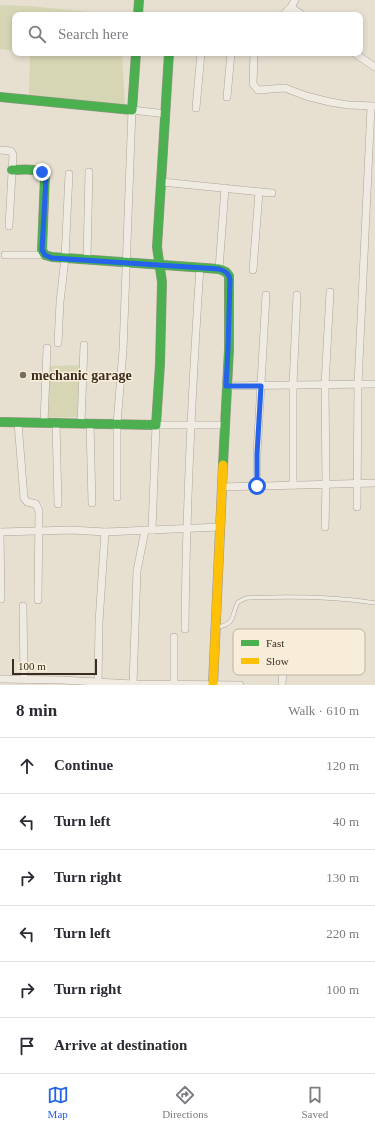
<!DOCTYPE html>
<html lang="en">
<head>
<meta charset="utf-8">
<style>
	body { margin:0; font-family:Georgia,serif; background:#f7f7f7; color:#2b2b33 }
	.scale { position:absolute; left:12px; bottom:10px; width:85px; box-sizing:border-box; padding-left:4px; border:2px solid #3d2d20; border-top:0; font-size:11px; line-height:14px; white-space:nowrap; color:#3d2d20; -webkit-text-stroke:3px #f7edd8; paint-order:stroke }
	.stop { position:absolute; width:12px; height:12px; margin:-9px; border:3px solid #2563eb; border-radius:50%; background:#fff }
	.stop.end { background:#2563eb; border-color:#fff; box-shadow:0 1px 4px #0008 }
	.list { margin:0; padding:0; list-style:none }
	h2 { display:flex; justify-content:space-between; align-items:center; height:52px; margin:0; padding:0 16px; font-size:17px }
	h2 small { font-size:13px; font-weight:400; color:#7c7c81 }
	.list li { display:grid; grid-template-columns:26px 1fr auto; gap:12px; align-items:center; box-sizing:border-box; height:56px; padding:0 16px; border-top:1px solid #e1e1e2 }
	.list b { display:block; font-size:15px; white-space:nowrap }
	.list em { font-size:13px; font-style:normal; color:#7c7c81 }
	.icon { flex:none; width:22px; height:22px; fill:none; stroke:currentColor; stroke-width:2; stroke-linecap:round; stroke-linejoin:round }
	.map { position:relative; flex:none; width:375px; height:685px; overflow:hidden }
	.search { position:absolute; background:#fff; box-shadow:0 2px 6px #0003; left:12px; right:12px; top:12px; height:44px; display:flex; align-items:center; gap:10px; box-sizing:border-box; padding:0 14px; border-radius:8px; color:#7c7c81; font-size:15px }
	.sheet { height:388px; background:#fff }
	nav { display:flex; justify-content:space-around; align-items:center; box-sizing:border-box; height:56px; border-top:1px solid #e1e1e2; background:#fff; font-size:11px; color:#7c7c81 }
	nav a { display:grid; justify-items:center; gap:2px }
	nav .on { color:#2563eb }
	.map>svg:first-child { display:block }
</style>
</head>
<body>
<div class="map">
<svg width="375" height="685" viewBox="0 0 375 685">
	<rect width="100%" height="100%" fill="#e7e0d1"/>
	<g fill="#d7d6b4">
		<path d="M0,5L30,6L120,15H15V51L0,49Z"/>
		<path d="M28,53H122L125,105L29,95L30,54Z"/>
		<path d="M87,365L79,417L47,418L50,366Z"/>
	</g>
	<g fill="none" stroke-linecap="round" stroke-linejoin="round">
		<g stroke="#ada599" stroke-width="4.5">
			<path id="lane" d="M218,627C236,624 231,615 238,602L246,598C290,596 331,596 375,603"/>
		</g>
		<g stroke="#ada599" stroke-width="8">
			<g id="street">
				<path d="M291,7L302,15"/>
				<path d="M283,15L291,7L295,0"/>
				<path d="M254,53L253,84L258,90L285,88L306,96L330,102L348,105L375,106"/>
				<path d="M354,53L375,67"/>
				<path d="M227,97L231,53"/>
				<path d="M196,108L201,53"/>
				<path d="M0,150L11,151L13,155L9,226"/>
				<path d="M162,182L272,193"/>
				<path d="M5,255H45"/>
				<path d="M87,259L89,172"/>
				<path d="M219,269L225,188"/>
				<path d="M253,270L259,192"/>
				<path d="M58,343L60,302L65,258L69,174"/>
				<path d="M226,386L375,384"/>
				<path d="M18,423L24,498L27,502L36,504L39,511L38,600"/>
				<path d="M44,423L47,348"/>
				<path d="M56,423L58,504"/>
				<path d="M81,423L84,345"/>
				<path d="M90,423L92,503"/>
				<path d="M293,485V385L297,295"/>
				<path d="M257,486V454L266,295"/>
				<path d="M222,487L375,483"/>
				<path d="M117,497V424L123,350L132,110L166,114"/>
				<path d="M357,507L358,384L371,107"/>
				<path d="M325,527L326,484L325,385L330,292"/>
				<path d="M152,530L156,425H225"/>
				<path d="M0,532L72,530L105,532L220,527"/>
				<path d="M0,532L1,599"/>
				<path d="M23,606L24,679"/>
				<path d="M185,629C186,508 192,388 200,267"/>
				<path d="M0,679L61,680L133,684L240,685"/>
				<path d="M133,684L137,571L145,530"/>
				<path d="M98,685L99,622L105,532"/>
				<path d="M174,685V637"/>
				<path d="M282,685L284,653"/>
			</g>
		</g>
		<g stroke="#9c958a" stroke-width="10">
			<g id="fast">
				<path d="M138,15L139,0"/>
				<path d="M0,97L132,110L136,53"/>
				<path d="M12,170C23,170 38,167 45,176L42,250L45,255L52,257L219,269L226,272L229,276V349L223,465"/>
				<path d="M0,422L156,425L160,364L162,282L157,247L169,53"/>
			</g>
		</g>
		<g stroke="#9c958a" stroke-width="10">
			<path id="slow" d="M213,685L223,465"/>
		</g>
		<use href="#lane" stroke="#efebe3" stroke-width="3.5"/>
		<use href="#street" stroke="#efebe3" stroke-width="7"/>
		<use href="#fast" stroke="#4caf50" stroke-width="9"/>
		<use href="#slow" stroke="#ffc107" stroke-width="9"/>
	</g>
	<g fill="none" stroke-linecap="round" stroke-linejoin="round">
		<path stroke="#2563eb" stroke-width="5" d="M42,172L46,179L42,250L45,255L52,258L219,269C225,271 229,273 230,280L228,349L226,386H261L257,454V486"/>
	</g>
	<circle fill="#786c5e" stroke="#f7edd8" stroke-width="1.5" cx="23" cy="375" r="4"/>
	<g text-anchor="middle" stroke-width="3" stroke-linejoin="round" paint-order="stroke">
		<g font-size="14" font-weight="bold" fill="#3d2d20" stroke="#f7edd8" text-anchor="start">
			<text x="31" y="380">mechanic garage</text>
		</g>
	</g>
	<rect x="233" y="629" width="132" height="46" rx="6" fill="#f7edd8" stroke="#bfb3a1" stroke-width="1"/>
	<rect x="241" y="640" width="18" height="6" fill="#4caf50"/>
	<rect x="241" y="658" width="18" height="6" fill="#ffc107"/>
	<g font-size="11" fill="#3d2d20">
		<text x="266" y="647">Fast</text>
		<text x="266" y="665">Slow</text>
	</g>
</svg>
<div class="scale">100 m</div>
<div class="stop" style="left:257px;top:486px"></div>
<div class="stop end" style="left:42px;top:172px"></div>
<div class="search"><svg class="icon" aria-label="search" viewBox="0 0 24 24"><circle cx="10" cy="10" r="6"/><path d="M15 15l6 6"/></svg>Search here</div>
</div>
<section class="sheet">
<h2>8 min<small>Walk · 610 m</small></h2>
<ul class="list">
<li><svg class="icon" aria-label="ahead" viewBox="0 0 24 24"><path d="M12 20V5M6 11l6-6 6 6"/></svg><div><b>Continue</b></div><em>120 m</em></li>
<li><svg class="icon" aria-label="left" viewBox="0 0 24 24"><path d="M17 20v-9H6M10 6l-5 5 5 5"/></svg><div><b>Turn left</b></div><em>40 m</em></li>
<li><svg class="icon" aria-label="right" viewBox="0 0 24 24"><path d="M7 20v-9h11M14 6l5 5-5 5"/></svg><div><b>Turn right</b></div><em>130 m</em></li>
<li><svg class="icon" aria-label="left" viewBox="0 0 24 24"><path d="M17 20v-9H6M10 6l-5 5 5 5"/></svg><div><b>Turn left</b></div><em>220 m</em></li>
<li><svg class="icon" aria-label="right" viewBox="0 0 24 24"><path d="M7 20v-9h11M14 6l5 5-5 5"/></svg><div><b>Turn right</b></div><em>100 m</em></li>
<li><svg class="icon" aria-label="arrive" viewBox="0 0 24 24"><path d="M6 21V4h12l-3 4 3 4H6"/></svg><div><b>Arrive at destination</b></div></li>
</ul>
</section>
<nav>
<a class="on"><svg class="icon" aria-label="map" viewBox="0 0 24 24"><path d="M3 6l6-2 6 2 6-2v14l-6 2-6-2-6 2zM9 4v14M15 6v14"/></svg>Map</a>
<a><svg class="icon" aria-label="directions" viewBox="0 0 24 24"><path d="M12 3l9 9-9 9-9-9zM9 14v-3h6M13 9l2 2-2 2"/></svg>Directions</a>
<a><svg class="icon" aria-label="saved" viewBox="0 0 24 24"><path d="M7 4h10v16l-5-4-5 4z"/></svg>Saved</a>
</nav>
</body>
</html>
